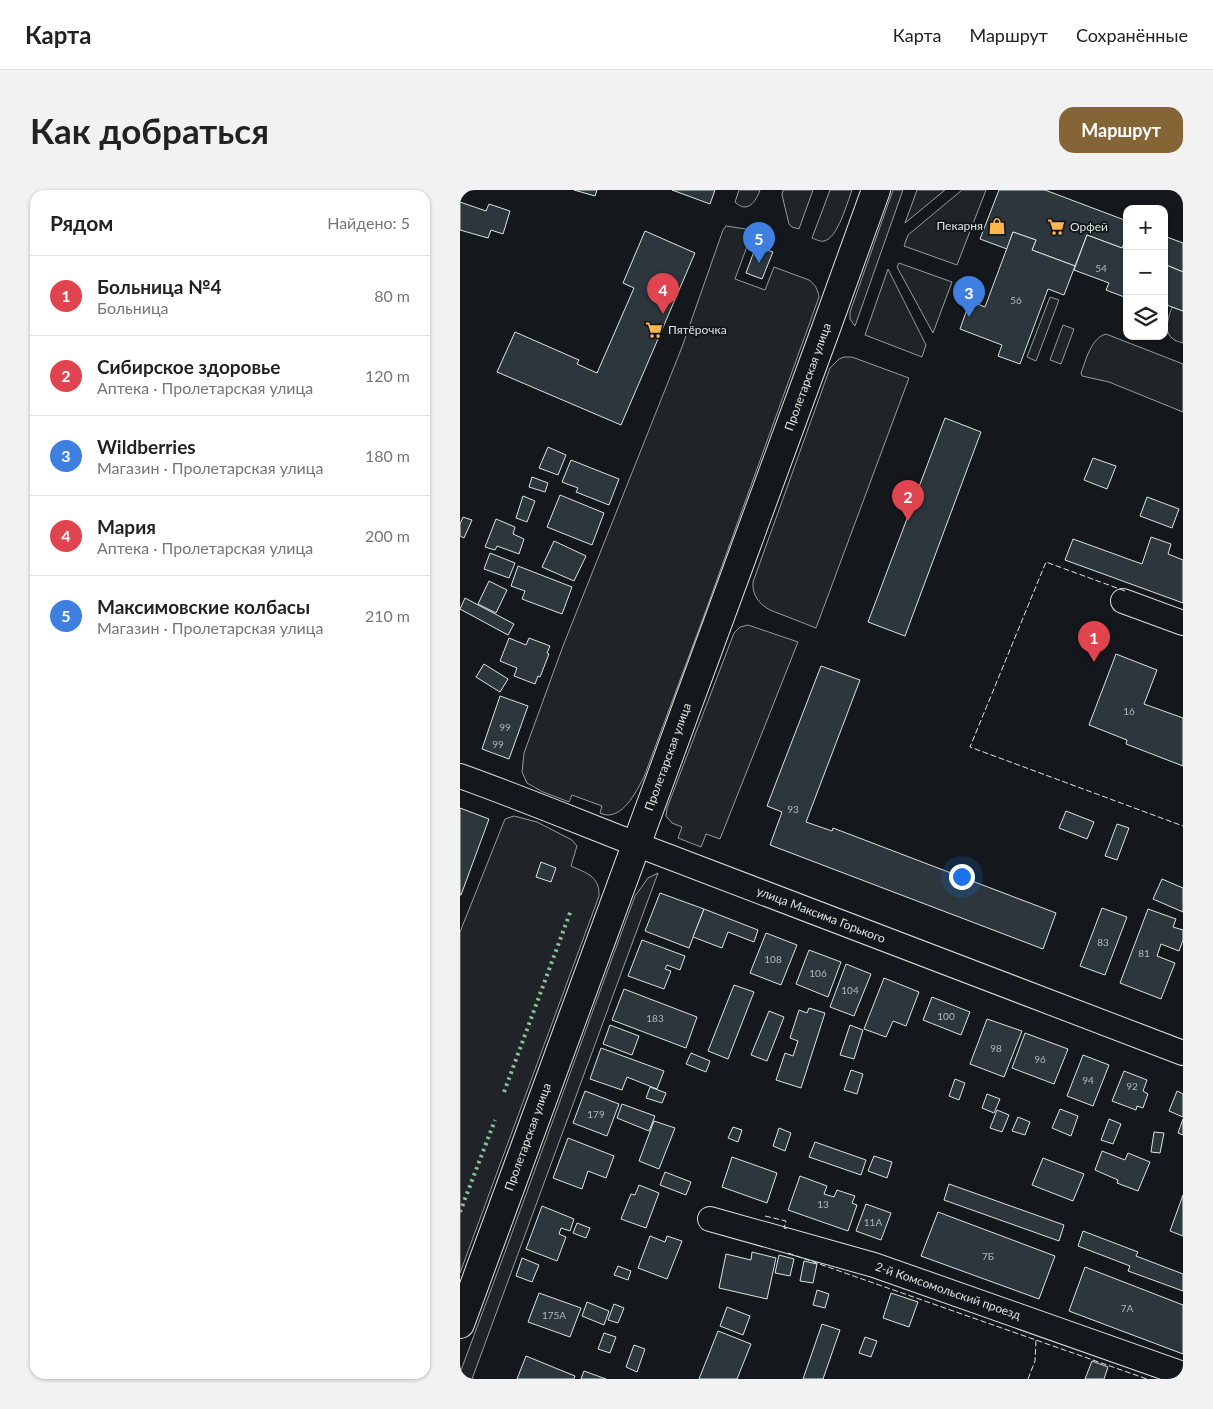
<!DOCTYPE html>
<html lang="ru">
<head>
<meta charset="utf-8">
<style>
	body { margin:0; font-family:Lato,sans-serif; background:#f2f2f2; color:#222 }
	.controls { position:absolute; right:15px; top:15px; display:grid; overflow:hidden; border-radius:10px; box-shadow:0 1px 4px #0004 }
	.controls button { width:45px; height:45px; display:grid; place-items:center; padding:0; border:0; border-bottom:1px solid #e0e0e0; background:#fff; color:#222; font:25px sans-serif }
	.you { position:absolute; left:501px; top:686px; width:18px; height:18px; margin:-12px; border:4px solid #fff; border-radius:50%; background:#1a73e8; box-shadow:0 0 0 8px #1a73e833 }
	.badge { display:grid; place-items:center; width:32px; height:32px; border-radius:50%; background:#856535; color:#fff; font-size:16px; font-weight:700 }
	.pin { position:absolute; translate:-50% -41px; filter:drop-shadow(0 1px 2px #0008) }
	.pin::after { content:''; position:absolute; top:26px; width:18px; height:15px; background:inherit; clip-path:polygon(0 0,100% 0,50% 100%) }
	.list { margin:0; padding:0; list-style:none }
	h2 { display:flex; justify-content:space-between; align-items:center; height:65px; margin:0; padding:0 20px; font-size:21px }
	h2 small { font-size:16px; font-weight:400; color:#767676 }
	.list li { display:grid; grid-template-columns:32px 1fr auto; gap:15px; align-items:center; box-sizing:border-box; height:80px; padding:0 20px; border-top:1px solid #e0e0e0 }
	.list b { display:block; font-size:19px; white-space:nowrap }
	.list p { margin:0; font-size:16px; white-space:nowrap; color:#767676 }
	.list em { font-size:16px; font-style:normal; color:#767676 }
	.icon { flex:none; width:28px; height:28px; fill:none; stroke:currentColor; stroke-width:2; stroke-linecap:round; stroke-linejoin:round }
	.map { position:relative; flex:none; width:723px; height:1189px; overflow:hidden; border-radius:15px }
	header { display:flex; align-items:center; gap:30px; box-sizing:border-box; height:70px; padding:0 25px; background:#fff; border-bottom:1px solid #e0e0e0 }
	header strong { font-size:24px }
	nav { display:flex; gap:28px; margin-inline-start:auto; font-size:18px }
	.intro { display:flex; align-items:center; justify-content:space-between; box-sizing:border-box; height:120px; padding:0 30px }
	h1 { margin:0; font-size:35px }
	.button { padding:12px 22px; border-radius:15px; background:#856535; color:#fff; font-size:18px; font-weight:700 }
	main { display:flex; gap:30px; padding:0 30px }
	aside { flex:1; background:#fff; border-radius:15px; box-shadow:0 1px 4px #0004 }
	.map>svg:first-child { display:block }
</style>
</head>
<body>
<header>
<strong>Карта</strong>
<nav><a>Карта</a><a>Маршрут</a><a>Сохранённые</a></nav>
</header>
<div class="intro"><h1>Как добраться</h1><a class="button">Маршрут</a></div>
<main>
<aside>
<h2>Рядом<small>Найдено: 5</small></h2>
<ul class="list">
<li><span class="badge" style="background:#e0444e">1</span><div><b>Больница №4</b><p>Больница</p></div><em>80 m</em></li>
<li><span class="badge" style="background:#e0444e">2</span><div><b>Сибирское здоровье</b><p>Аптека · Пролетарская улица</p></div><em>120 m</em></li>
<li><span class="badge" style="background:#3f7fe0">3</span><div><b>Wildberries</b><p>Магазин · Пролетарская улица</p></div><em>180 m</em></li>
<li><span class="badge" style="background:#e0444e">4</span><div><b>Мария</b><p>Аптека · Пролетарская улица</p></div><em>200 m</em></li>
<li><span class="badge" style="background:#3f7fe0">5</span><div><b>Максимовские колбасы</b><p>Магазин · Пролетарская улица</p></div><em>210 m</em></li>
</ul>
</aside>
<div class="map">
<svg width="723" height="1189" viewBox="0 0 723 1189">
	<rect width="100%" height="100%" fill="#14181c"/>
	<g fill="#202428" stroke="#939e99">
		<path d="M279,0H300C296,12 287,24 275,12Z"/>
		<path d="M323,0H353L339,39L332,37L329,34L322,5Z"/>
		<path d="M370,0H392C387,13 378,48 364,51C360,52 355,49 352,48Z"/>
		<path d="M433,0H443L395,136L390,129V122Z"/>
		<path d="M457,0H485L445,33Z"/>
		<path d="M502,0H526L497,75L444,56L448,45Z"/>
		<path d="M266,36L293,40L275,89L305,100L314,77L349,90C355,94 358,100 359,107L245,423L184,587C177,600 165,625 148,625C145,625 143,624 140,623L142,616L112,605L109,612L83,602L67,593L62,582L64,563L103,456L222,157L263,40Z"/>
		<path d="M439,73L492,92L473,143L437,77Z"/>
		<path d="M428,79L466,155L462,167L405,145Z"/>
		<path d="M590,107L599,110L576,171L567,167Z"/>
		<path d="M712,117L723,121V153C720,152 714,151 712,148C703,141 709,126 712,117Z"/>
		<path d="M603,135L614,139L601,174L590,170Z"/>
		<path d="M646,144L723,174V222L649,192L622,186L621,183C626,170 631,148 646,144Z"/>
		<path d="M384,167H392L449,188L356,438L310,420C299,414 292,405 293,392L370,178L379,169Z"/>
		<path d="M288,435L338,452L260,649L246,644L241,657L218,648L222,637L212,633L206,626L207,618L274,443L280,437Z"/>
		<path d="M54,626L77,632L112,650L117,656L111,676C126,683 140,686 139,706L0,1083V742L45,629Z"/>
		<path d="M198,683L12,1189H0V1183C60,1024 116,865 175,706L188,688Z"/>
	</g>
	<g fill="#2c363c" stroke="#d8e6dc">
		<path d="M114,0H137L135,6Z"/>
		<path d="M212,0H255L250,14Z"/>
		<path d="M539,0H585L667,31V50H666L662,58L627,45L615,76L572,60L576,50L553,42L547,59L520,49Z"/>
		<path d="M0,12L26,21L29,14L50,21L43,44L31,40L28,48L0,40Z"/>
		<path d="M185,41L235,63L161,235L37,182L55,142L119,170L117,174L137,183L174,98L163,93Z"/>
		<path d="M553,42L576,50L572,60L615,76L604,105L588,99L560,174L538,166L542,155L500,139L510,111L525,117Z"/>
		<path d="M627,45L662,58L666,50H667V108L646,100L649,93L614,80Z"/>
		<path d="M704,46L723,53V82L704,74Z"/>
		<path d="M296,56L313,62L302,89L286,83Z"/>
		<path d="M704,74L723,82V121L704,114Z"/>
		<path d="M485,228L521,242L445,446L408,432Z"/>
		<path d="M88,257L106,265L98,285L79,278Z"/>
		<path d="M633,268L656,276L647,299L624,290Z"/>
		<path d="M111,270L159,289L149,315L116,302L118,298L102,292Z"/>
		<path d="M72,287L88,293L85,302L69,297Z"/>
		<path d="M100,305L144,323L132,355L87,337Z"/>
		<path d="M63,306L75,311L67,332L56,328Z"/>
		<path d="M687,307L719,319L712,338L680,326Z"/>
		<path d="M3,327L12,330L4,348L0,346V334Z"/>
		<path d="M36,329L55,337L53,344L64,349L59,364L37,356L35,360L25,357Z"/>
		<path d="M691,347L711,354L708,364L723,370V413L605,370L613,349L682,374Z"/>
		<path d="M94,351L126,366L114,391L82,377Z"/>
		<path d="M30,363L55,373L49,388L24,379Z"/>
		<path d="M58,376L112,397L102,424L62,409L65,401L51,396Z"/>
		<path d="M29,391L47,400L36,423L18,414Z"/>
		<path d="M5,408L54,434L48,445L0,419Z"/>
		<path d="M49,448L66,455L69,448L90,456L87,463L89,464L80,487L78,486L75,494L54,486L57,478L40,471Z"/>
		<path d="M656,464L697,480L684,514L723,528V576L666,554L667,550L629,535Z"/>
		<path d="M24,474L48,489L40,502L16,487Z"/>
		<path d="M361,476L400,490L346,632L372,641L373,638L596,723L583,759L310,655L322,622L307,616Z"/>
		<path d="M40,506L68,516L49,569L22,559Z"/>
		<path d="M0,618L29,629L1,705H0Z"/>
		<path d="M606,621L634,632L627,649L599,638Z"/>
		<path d="M657,634L669,638L657,670L645,666Z"/>
		<path d="M81,672L96,678L91,692L76,687Z"/>
		<path d="M702,689L723,698V722L693,709Z"/>
		<path d="M200,703L244,719L229,758L185,741Z"/>
		<path d="M642,718L667,727L645,785L620,776Z"/>
		<path d="M244,719L298,740L294,752L268,742L262,758L233,747Z"/>
		<path d="M688,719L716,729L713,737L723,740V750L719,761L701,754L697,766L715,773L701,809L660,793Z"/>
		<path d="M306,743L337,755L321,795L290,783Z"/>
		<path d="M182,750L225,766L220,780L207,775L205,779L211,781L204,799L168,786Z"/>
		<path d="M349,760L381,772L368,807L336,794Z"/>
		<path d="M386,774L411,784L394,826L370,817Z"/>
		<path d="M424,788L459,802L446,836L433,831L426,847L404,839Z"/>
		<path d="M274,795L294,802L268,869L248,861Z"/>
		<path d="M164,799L237,827L226,858L152,830Z"/>
		<path d="M472,807L510,822L501,845L463,830Z"/>
		<path d="M349,818L365,823L341,898L316,890L325,863L333,866L338,851L330,848L339,820L347,823Z"/>
		<path d="M309,821L324,827L307,871L291,865Z"/>
		<path d="M527,829L562,841L544,887L510,874Z"/>
		<path d="M150,835L179,846L172,865L143,854Z"/>
		<path d="M390,835L403,840L394,869L380,865Z"/>
		<path d="M565,843L608,859L594,894L552,878Z"/>
		<path d="M141,858L204,881L197,899L167,887L162,900L130,889Z"/>
		<path d="M231,863L250,871L246,882L226,874Z"/>
		<path d="M623,865L649,875L633,916L607,906Z"/>
		<path d="M391,880L403,884L397,904L384,900Z"/>
		<path d="M664,881L687,890L683,901L688,904L683,918L677,916L676,920L652,911Z"/>
		<path d="M495,889L505,893L499,910L489,906Z"/>
		<path d="M190,897L206,903L202,913L186,908Z"/>
		<path d="M125,901L159,914L147,946L113,933Z"/>
		<path d="M717,901L723,904V927L709,921Z"/>
		<path d="M527,904L540,909L534,923L522,918Z"/>
		<path d="M162,914L195,926L189,941L157,928Z"/>
		<path d="M600,919L618,926L611,946L592,938Z"/>
		<path d="M537,920L549,925L542,942L530,938Z"/>
		<path d="M558,927L570,932L565,945L552,941Z"/>
		<path d="M649,929L661,934L653,954L641,950Z"/>
		<path d="M723,929V945L718,943Z"/>
		<path d="M194,931L215,938L199,979L179,971Z"/>
		<path d="M273,937L282,940L278,952L268,948Z"/>
		<path d="M319,938L331,943L325,961L313,956Z"/>
		<path d="M694,942L704,943L700,963L691,962Z"/>
		<path d="M108,948L154,966L146,988L128,981L122,999L93,988Z"/>
		<path d="M355,952L406,970L401,985L349,967Z"/>
		<path d="M642,961L665,970L668,963L690,972L678,1001L657,993L658,990L635,980Z"/>
		<path d="M414,966L432,972L427,988L408,981Z"/>
		<path d="M272,967L317,983L307,1013L262,997Z"/>
		<path d="M583,968L624,984L613,1011L572,995Z"/>
		<path d="M205,982L231,992L226,1005L200,995Z"/>
		<path d="M340,986L367,996L364,1004L374,1007L377,1000L395,1006L392,1013L397,1015L388,1041L328,1020Z"/>
		<path d="M489,994L604,1035L599,1051L484,1010Z"/>
		<path d="M179,995L199,1003L186,1038L161,1029L171,1004L175,1005Z"/>
		<path d="M723,1005V1046L710,1041Z"/>
		<path d="M406,1014L431,1023L421,1050L396,1041Z"/>
		<path d="M82,1016L114,1029L110,1041L101,1038L99,1044L106,1047L97,1071L66,1059Z"/>
		<path d="M478,1022L595,1066L579,1109L461,1066Z"/>
		<path d="M117,1033L130,1038L126,1048L113,1043Z"/>
		<path d="M623,1041L678,1062L676,1066L723,1084V1101L668,1081L670,1076L618,1056Z"/>
		<path d="M190,1046L205,1052L207,1046L222,1051L207,1089L178,1078Z"/>
		<path d="M292,1062L316,1068L307,1109L259,1098L266,1064L291,1070Z"/>
		<path d="M319,1065L334,1069L330,1086L315,1083Z"/>
		<path d="M62,1068L79,1075L72,1092L56,1086Z"/>
		<path d="M344,1071L357,1074L353,1093L340,1091Z"/>
		<path d="M158,1076L171,1081L168,1090L154,1085Z"/>
		<path d="M625,1077L723,1115V1164L609,1121Z"/>
		<path d="M357,1100L369,1104L365,1118L353,1115Z"/>
		<path d="M79,1103L121,1118L110,1147L68,1132Z"/>
		<path d="M431,1103L458,1112L449,1137L423,1128Z"/>
		<path d="M127,1112L149,1121L144,1135L122,1126Z"/>
		<path d="M154,1114L164,1118L158,1133L148,1130Z"/>
		<path d="M267,1117L290,1126L283,1145L260,1136Z"/>
		<path d="M362,1134L380,1140L363,1189H343Z"/>
		<path d="M258,1141L291,1154L277,1189H239Z"/>
		<path d="M144,1143L156,1147L150,1163L138,1159Z"/>
		<path d="M405,1147L417,1151L411,1167L399,1163Z"/>
		<path d="M174,1155L185,1159L177,1182L166,1177Z"/>
		<path d="M66,1166L115,1186L114,1189H57Z"/>
		<path d="M632,1171L648,1177L644,1189H625Z"/>
		<path d="M124,1181L146,1189H121Z"/>
	</g>
	<g fill="none" stroke-linecap="round" stroke-linejoin="round">
		<g stroke="#d8e6dc" stroke-width="26">
			<g id="minor">
				<path d="M663,411L723,433"/>
				<path d="M0,586C70,611 138,640 207,666C378,733 551,796 723,863"/>
				<path d="M250,1029L414,1075L723,1184"/>
			</g>
		</g>
		<g stroke="#d8e6dc" stroke-width="30">
			<path id="major" d="M0,1134L364,144L416,0"/>
		</g>
		<use href="#minor" stroke="#14181c" stroke-width="24"/>
		<use href="#major" stroke="#14181c" stroke-width="28"/>
		<g stroke="#8ac095" stroke-width="4" stroke-dasharray="2.5 4" stroke-linecap="butt">
			<path d="M44,902L111,720"/>
			<path d="M0,1022L35,930"/>
		</g>
		<g stroke="#d8e6dc" stroke-width="1" stroke-dasharray="6 2.5" stroke-linecap="butt">
			<path d="M665,401L586,372L510,557L723,636"/>
			<path d="M305,1026L326,1031L324,1038L328,1039"/>
			<path d="M328,1063L687,1189"/>
			<path d="M568,1189L575,1171L576,1150"/>
		</g>
	</g>
	<defs>
		<g id="shop-bare" transform="scale(1.35)"><path d="M-5-2.5h2.3a2.7 3.5 0 0 1 5.4 0H5L5.5 6h-11ZM-1.5-2.5h3a1.5 2.3 0 0 0-3 0Z" fill="#ffb74d" stroke="#14181c" stroke-width="2.5" paint-order="stroke"/></g>
		<g id="supermarket-bare" transform="scale(1.35)"><path d="M-6-5.5h2.5l.6 2H6L4.5 2H-2.5L-4.4-4H-6ZM-1.5 3.2a1.3 1.3 0 1 0 .1 0ZM3 3.2a1.3 1.3 0 1 0 .1 0Z" fill="#ffb74d" stroke="#14181c" stroke-width="2.5" paint-order="stroke"/></g>
	</defs>
	<g fill-rule="evenodd">
		<use href="#shop-bare" x="537" y="36"/>
		<use href="#supermarket-bare" x="596" y="37"/>
		<use href="#supermarket-bare" x="194" y="140"/>
	</g>
	<g text-anchor="middle" stroke-width="4" stroke-linejoin="round" paint-order="stroke">
		<g font-size="10" fill="#adbab4">
			<text x="641" y="82">54</text>
			<text x="556" y="114">56</text>
			<text x="669" y="525">16</text>
			<text x="45" y="541">99</text>
			<text x="38" y="558">99</text>
			<text x="333" y="623">93</text>
			<text x="643" y="756">83</text>
			<text x="684" y="767">81</text>
			<text x="313" y="773">108</text>
			<text x="358" y="787">106</text>
			<text x="390" y="804">104</text>
			<text x="486" y="830">100</text>
			<text x="195" y="832">183</text>
			<text x="536" y="862">98</text>
			<text x="580" y="873">96</text>
			<text x="628" y="894">94</text>
			<text x="672" y="900">92</text>
			<text x="136" y="928">179</text>
			<text x="363" y="1018">13</text>
			<text x="413" y="1036">11А</text>
			<text x="528" y="1070">7Б</text>
			<text x="667" y="1122">7А</text>
			<text x="94" y="1129">175А</text>
		</g>
		<g font-size="12" fill="#d8e6dc" stroke="#14181c" text-anchor="start">
			<text x="523" y="40" text-anchor="end">Пекарня</text>
			<text x="610" y="41">Орфей</text>
			<text x="208" y="144">Пятёрочка</text>
		</g>
		<g font-size="12" fill="#d8e6dc" stroke="#14181c">
			<text transform="translate(348 187) rotate(-70)" y="4">Пролетарская улица</text>
			<text transform="translate(208 567) rotate(-70)" y="4">Пролетарская улица</text>
			<text transform="translate(361 725) rotate(21)" y="4">улица Максима Горького</text>
			<text transform="translate(68 947) rotate(-70)" y="4">Пролетарская улица</text>
			<text transform="translate(488 1101) rotate(19)" y="4">2-й Комсомольский проезд</text>
		</g>
	</g>
</svg>
<div class="controls">
<button>+</button>
<button>−</button>
<button><svg class="icon" aria-label="layers" viewBox="0 0 24 24"><path d="M12 4l9 5-9 5-9-5zM3 14l9 5 9-5"/></svg></button>
</div>
<div class="you"></div>
<div class="pin badge" style="left:634px;top:472px;background:#e0444e">1</div>
<div class="pin badge" style="left:448px;top:331px;background:#e0444e">2</div>
<div class="pin badge" style="left:509px;top:127px;background:#3f7fe0">3</div>
<div class="pin badge" style="left:203px;top:124px;background:#e0444e">4</div>
<div class="pin badge" style="left:299px;top:73px;background:#3f7fe0">5</div>
</div>
</main>
</body>
</html>
